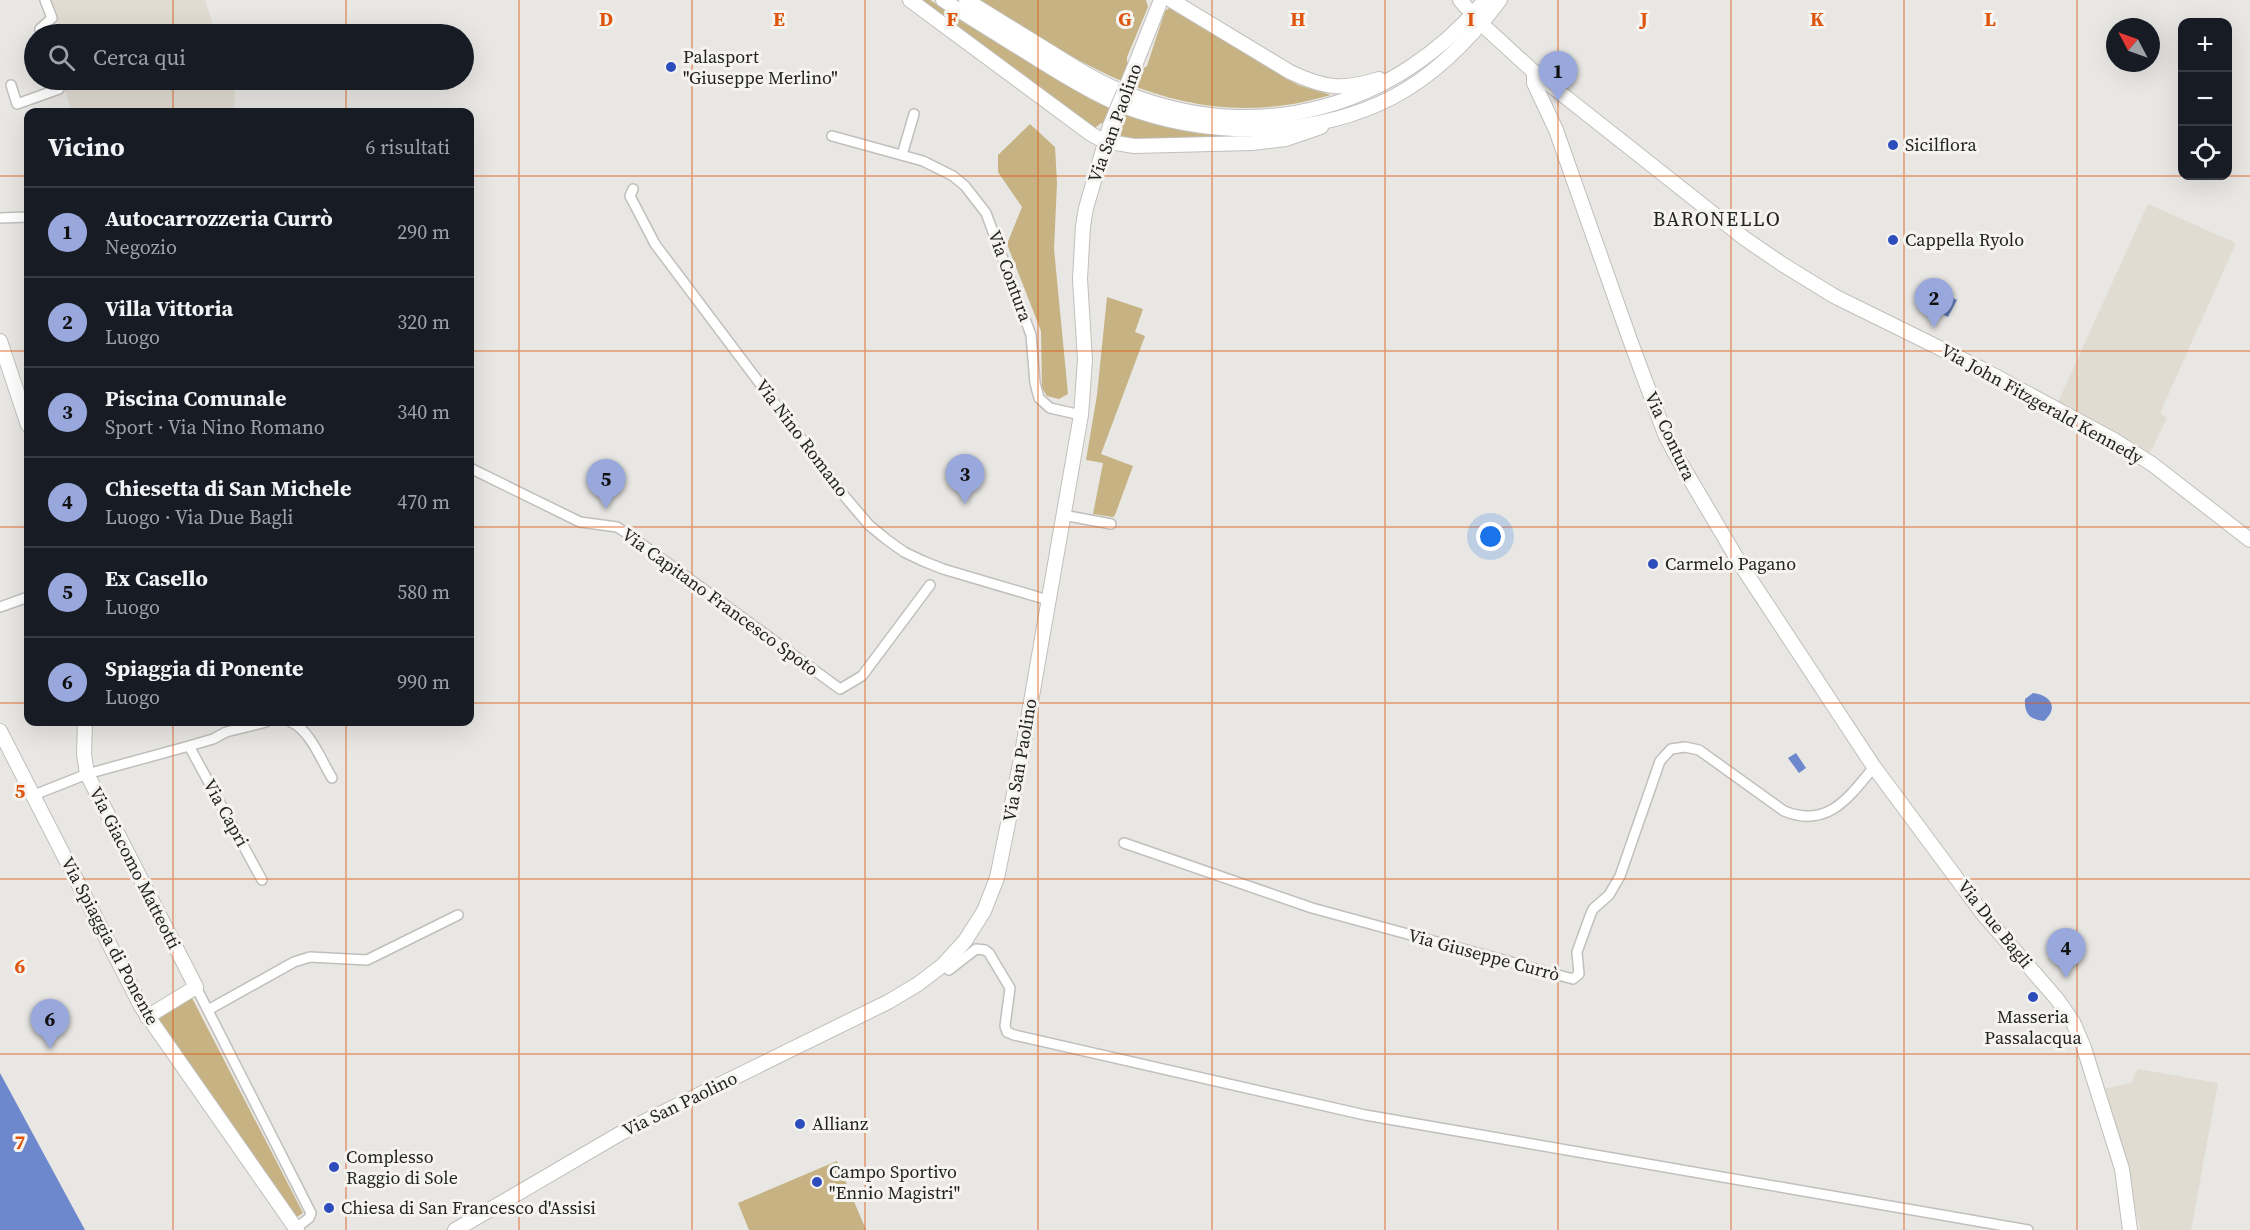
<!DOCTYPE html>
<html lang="it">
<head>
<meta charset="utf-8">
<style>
	body { margin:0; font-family:"Source Serif 4",serif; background:#20242c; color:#f1f3f6 }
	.controls { position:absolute; right:18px; top:18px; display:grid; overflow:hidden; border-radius:12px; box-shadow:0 6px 24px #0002 }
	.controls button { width:54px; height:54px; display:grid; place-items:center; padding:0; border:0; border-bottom:2px solid #363941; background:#171b24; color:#f1f3f6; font:30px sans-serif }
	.compass { position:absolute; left:2106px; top:18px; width:54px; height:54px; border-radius:50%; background:#171b24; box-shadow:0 6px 24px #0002; rotate:311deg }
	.you { position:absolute; left:1491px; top:537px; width:21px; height:21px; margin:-15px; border:4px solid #fff; border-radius:50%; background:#1a73e8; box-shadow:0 0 0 9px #1a73e833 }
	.badge { display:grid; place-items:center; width:39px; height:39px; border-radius:50%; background:#99a8dc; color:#111; font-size:20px; font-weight:700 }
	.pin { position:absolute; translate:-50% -50px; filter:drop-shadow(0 2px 3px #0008) }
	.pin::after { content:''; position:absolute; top:32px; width:21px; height:18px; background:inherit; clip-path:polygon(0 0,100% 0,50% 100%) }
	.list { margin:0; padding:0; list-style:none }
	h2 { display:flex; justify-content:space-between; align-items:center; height:78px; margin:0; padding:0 24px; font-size:26px }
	h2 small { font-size:20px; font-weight:400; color:#9ea1a6 }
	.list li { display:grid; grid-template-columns:39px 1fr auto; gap:18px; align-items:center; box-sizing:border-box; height:90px; padding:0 24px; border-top:2px solid #363941 }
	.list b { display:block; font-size:22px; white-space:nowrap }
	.list p { margin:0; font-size:20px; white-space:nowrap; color:#9ea1a6 }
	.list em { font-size:20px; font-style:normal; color:#9ea1a6 }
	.icon { flex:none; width:33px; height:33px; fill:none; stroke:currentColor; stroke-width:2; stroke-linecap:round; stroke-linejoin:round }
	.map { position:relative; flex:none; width:2250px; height:1230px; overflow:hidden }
	.search { position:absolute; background:#171b24; box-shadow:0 6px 24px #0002; left:24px; top:24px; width:450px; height:66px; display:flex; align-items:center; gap:15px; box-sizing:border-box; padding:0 21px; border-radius:33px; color:#9ea1a6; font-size:22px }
	.panel { position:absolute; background:#171b24; box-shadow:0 6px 24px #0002; left:24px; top:108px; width:450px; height:618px; border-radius:12px }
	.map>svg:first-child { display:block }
</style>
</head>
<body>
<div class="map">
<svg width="2250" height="1230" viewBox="0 0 2250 1230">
	<rect width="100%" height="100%" fill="#e8e7e4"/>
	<g fill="#e1dcd2">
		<path d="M51,0H205L216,34H45L43,29L58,24Z"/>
		<path d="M61,80H230L235,94L234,112H72Z"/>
		<path d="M2148,204L2236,243L2160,413L2167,418L2150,453L2058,402Z"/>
		<path d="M2138,1069L2218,1083L2191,1230H2140L2120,1141L2104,1089L2131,1083Z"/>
	</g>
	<g fill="#c6b283">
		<path d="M921,0H930L1090,99C1124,115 1159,127 1196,133C1218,136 1242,136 1265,138L1139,143L1121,137V131L1101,123L1095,128Z"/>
		<path d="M981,0H1146L1148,7L1127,57V62L1144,68L1147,66L1165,11L1169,8L1298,85L1331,95C1316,99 1301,103 1286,105C1167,122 1076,62 981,0Z"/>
		<path d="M1030,124L1055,147L1057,183L1054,249L1068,394L1059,399L1047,396L1042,388L1041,331L1007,244L1022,207L998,172V155Z"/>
		<path d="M1107,297L1143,309L1135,332L1145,336L1101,454L1133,466L1115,515L1113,517L1093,514L1103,463L1086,460L1097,395Z"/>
		<path d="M191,996L303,1213L297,1217L155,1017Z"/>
		<path d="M837,1161L866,1230H749L738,1203Z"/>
	</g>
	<g fill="#6e88ce">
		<path d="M1949,296L1957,300L1948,317L1940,313Z"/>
		<path d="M2033,693C2051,695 2059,708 2044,721C2030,720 2024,713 2025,699Z"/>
		<path d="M1796,753L1806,768L1799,773L1788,758Z"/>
		<path d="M0,1073L85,1230H0Z"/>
	</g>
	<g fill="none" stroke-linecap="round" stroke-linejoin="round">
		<g stroke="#c0bfbc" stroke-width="12">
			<g id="street">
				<path d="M42,34L40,29L52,18L45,0"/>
				<path d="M11,85L17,104L59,89L56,80"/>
				<path d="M832,136L923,161L953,176L965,186L986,213L1031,335L1035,383L1039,398L1050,408L1081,415"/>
				<path d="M902,155L914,114"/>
				<path d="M633,189L630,196L655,244L846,498L869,525L886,539L904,552L923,561L943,569L1048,600"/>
				<path d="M0,218L28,217"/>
				<path d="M470,468L580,522L617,527L628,534L840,689L862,676L930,585"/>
				<path d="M1063,515L1111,524"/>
				<path d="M0,607L28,597"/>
				<path d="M291,722C310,730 321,760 332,778"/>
				<path d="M189,746L262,880"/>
				<path d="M34,795L87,774L189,746L213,739L226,732L266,722"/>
				<path d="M1124,843L1312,908L1573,979L1579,974L1577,952L1590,916L1593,909L1609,895L1620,876L1660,761L1671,749L1685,747L1699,750L1784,811C1828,829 1849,797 1874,767"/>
				<path d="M943,965L949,970L976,949L985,950L989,953L1010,988L1005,1026L1007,1032L1014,1035L1365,1115L2028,1230"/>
				<path d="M196,987L311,1213L309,1218L296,1228"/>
				<path d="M208,1010L294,962L310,957L367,960L458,915"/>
			</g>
		</g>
		<g stroke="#c0bfbc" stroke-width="16">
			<g id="secondary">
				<path d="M910,0L1091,134L1104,141L1134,146L1252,143L1286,139L1321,127"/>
				<path d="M943,0C975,21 1007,40 1039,60C1066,77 1094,94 1123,106C1207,138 1312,139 1393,97C1435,75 1471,38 1500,0"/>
				<path d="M966,0C995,18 1023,35 1052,53C1076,68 1101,84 1128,94C1259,146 1395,108 1485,0"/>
				<path d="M1171,0L1290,72C1324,88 1342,91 1379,79"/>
				<path d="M1460,0L1466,7"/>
				<path d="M1487,29L1534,72L1744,238L1782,264L1834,296L1980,368L2114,440L2152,464L2250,540"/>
				<path d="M1136,63L1161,0"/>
				<path d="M1534,72V83L1556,130L1630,340L1665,434L1677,457L1739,562L1874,767L1983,914L2057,999L2073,1022L2084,1048L2122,1169L2130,1230"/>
				<path d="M0,341L28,425"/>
				<path d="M85,722L84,754L87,774L196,987L147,1017"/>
				<path d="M0,731L142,1008L297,1230"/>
				<path d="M455,1230L621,1133L888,1002L918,984L943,965L965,941L984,911L997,878L1021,759L1081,415L1085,360L1080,279L1083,226L1086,208L1110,126"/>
			</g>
		</g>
		<use href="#street" stroke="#fff" stroke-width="9"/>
		<use href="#secondary" stroke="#fff" stroke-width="14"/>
		<g stroke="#c0bfbc" stroke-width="16" stroke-linecap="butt">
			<path id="secondary-bridge" d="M1110,126L1136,63"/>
		</g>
		<use href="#secondary-bridge" stroke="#fff" stroke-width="14"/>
	</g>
	<path fill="none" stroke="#de560d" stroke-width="1.5" stroke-opacity="0.55" d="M173,0V34M346,0V34M519,0V1230M692,0V1230M865,0V1230M1038,0V1230M1212,0V1230M1385,0V1230M1558,0V1230M1731,0V1230M1904,0V1230M2077,0V1230M173,80V112M346,80V112M0,176H28M470,176H2250M0,351H28M470,351H2250M0,527H28M470,527H2250M0,703H28M470,703H2250M173,722V1230M346,722V1230M0,879H2250M0,1054H2250"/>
	<g fill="#2e4dbd" stroke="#f6f4f1" stroke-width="2">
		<circle cx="671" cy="67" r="6"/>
		<circle cx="1893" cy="145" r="6"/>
		<circle cx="1893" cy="240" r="6"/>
		<circle cx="1653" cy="564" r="6"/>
		<circle cx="2033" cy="997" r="6"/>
		<circle cx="800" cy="1124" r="6"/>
		<circle cx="334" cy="1167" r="6"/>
		<circle cx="817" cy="1182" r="6"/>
		<circle cx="329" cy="1208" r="6"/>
	</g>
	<g text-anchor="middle" stroke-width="6" stroke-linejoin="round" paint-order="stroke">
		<g font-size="18" fill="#232322" stroke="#f6f4f1" text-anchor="start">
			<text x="683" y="63">Palasport<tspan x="683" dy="21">"Giuseppe Merlino"</tspan></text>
			<text x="1905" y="151">Sicilflora</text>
			<text x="1905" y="246">Cappella Ryolo</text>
			<text x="1665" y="570">Carmelo Pagano</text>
			<text x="2033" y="1023" text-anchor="middle">Masseria<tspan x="2033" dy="21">Passalacqua</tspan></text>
			<text x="812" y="1130">Allianz</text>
			<text x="346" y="1163">Complesso<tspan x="346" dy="21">Raggio di Sole</tspan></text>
			<text x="829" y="1178">Campo Sportivo<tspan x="829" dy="21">"Ennio Magistri"</tspan></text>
			<text x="341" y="1214">Chiesa di San Francesco d'Assisi</text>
		</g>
		<g font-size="18" fill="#232322" stroke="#f6f4f1">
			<text transform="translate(1115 123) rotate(-70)" y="6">Via San Paolino</text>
			<text transform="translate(1010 276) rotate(70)" y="6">Via Contura</text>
			<text transform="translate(2042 404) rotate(29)" y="6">Via John Fitzgerald Kennedy</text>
			<text transform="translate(1670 436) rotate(65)" y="6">Via Contura</text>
			<text transform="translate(802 438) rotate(53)" y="6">Via Nino Romano</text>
			<text transform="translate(720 602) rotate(36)" y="6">Via Capitano Francesco Spoto</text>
			<text transform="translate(1020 760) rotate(-80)" y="6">Via San Paolino</text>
			<text transform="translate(226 813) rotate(61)" y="6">Via Capri</text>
			<text transform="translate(135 868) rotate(63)" y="6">Via Giacomo Matteotti</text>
			<text transform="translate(1995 924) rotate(51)" y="6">Via Due Bagli</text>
			<text transform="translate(110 941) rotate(62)" y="6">Via Spiaggia di Ponente</text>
			<text transform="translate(1484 955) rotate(15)" y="6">Via Giuseppe Currò</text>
			<text transform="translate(680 1104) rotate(-26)" y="6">Via San Paolino</text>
		</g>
		<g font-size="20" letter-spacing="1.5" fill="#232322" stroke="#f6f4f1">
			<text x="1717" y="226">BARONELLO</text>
		</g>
	</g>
	<g font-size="20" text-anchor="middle" font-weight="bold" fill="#de560d" stroke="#f6f4f1" stroke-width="6" stroke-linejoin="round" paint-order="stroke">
		<text x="606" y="26">D</text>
		<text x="779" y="26">E</text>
		<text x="952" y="26">F</text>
		<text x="1125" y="26">G</text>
		<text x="1298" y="26">H</text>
		<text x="1471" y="26">I</text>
		<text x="1644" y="26">J</text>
		<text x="1817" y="26">K</text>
		<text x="1990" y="26">L</text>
		<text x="20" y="798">5</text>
		<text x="20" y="973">6</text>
		<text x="20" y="1149">7</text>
	</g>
</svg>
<div class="controls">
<button>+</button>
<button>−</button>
<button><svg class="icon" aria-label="locate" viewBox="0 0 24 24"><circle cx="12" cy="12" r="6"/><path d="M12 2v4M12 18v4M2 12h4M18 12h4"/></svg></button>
</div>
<svg class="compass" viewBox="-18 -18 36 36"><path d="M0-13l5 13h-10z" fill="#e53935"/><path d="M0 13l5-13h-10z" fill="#9ea1a6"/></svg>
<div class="you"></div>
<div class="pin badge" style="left:1558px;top:101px">1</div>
<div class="pin badge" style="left:1934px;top:328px">2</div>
<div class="pin badge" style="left:965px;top:504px">3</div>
<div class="pin badge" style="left:2066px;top:978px">4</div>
<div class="pin badge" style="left:606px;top:509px">5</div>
<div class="pin badge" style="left:50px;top:1049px">6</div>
<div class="search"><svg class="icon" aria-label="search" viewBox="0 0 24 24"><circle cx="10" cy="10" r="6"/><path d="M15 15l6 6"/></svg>Cerca qui</div>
<section class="panel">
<h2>Vicino<small>6 risultati</small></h2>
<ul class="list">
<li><span class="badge">1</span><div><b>Autocarrozzeria Currò</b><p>Negozio</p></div><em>290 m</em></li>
<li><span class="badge">2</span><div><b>Villa Vittoria</b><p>Luogo</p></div><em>320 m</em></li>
<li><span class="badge">3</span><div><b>Piscina Comunale</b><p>Sport · Via Nino Romano</p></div><em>340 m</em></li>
<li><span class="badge">4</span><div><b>Chiesetta di San Michele</b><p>Luogo · Via Due Bagli</p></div><em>470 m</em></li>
<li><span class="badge">5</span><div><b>Ex Casello</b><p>Luogo</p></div><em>580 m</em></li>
<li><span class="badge">6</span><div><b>Spiaggia di Ponente</b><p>Luogo</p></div><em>990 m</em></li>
</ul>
</section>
</div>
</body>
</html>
